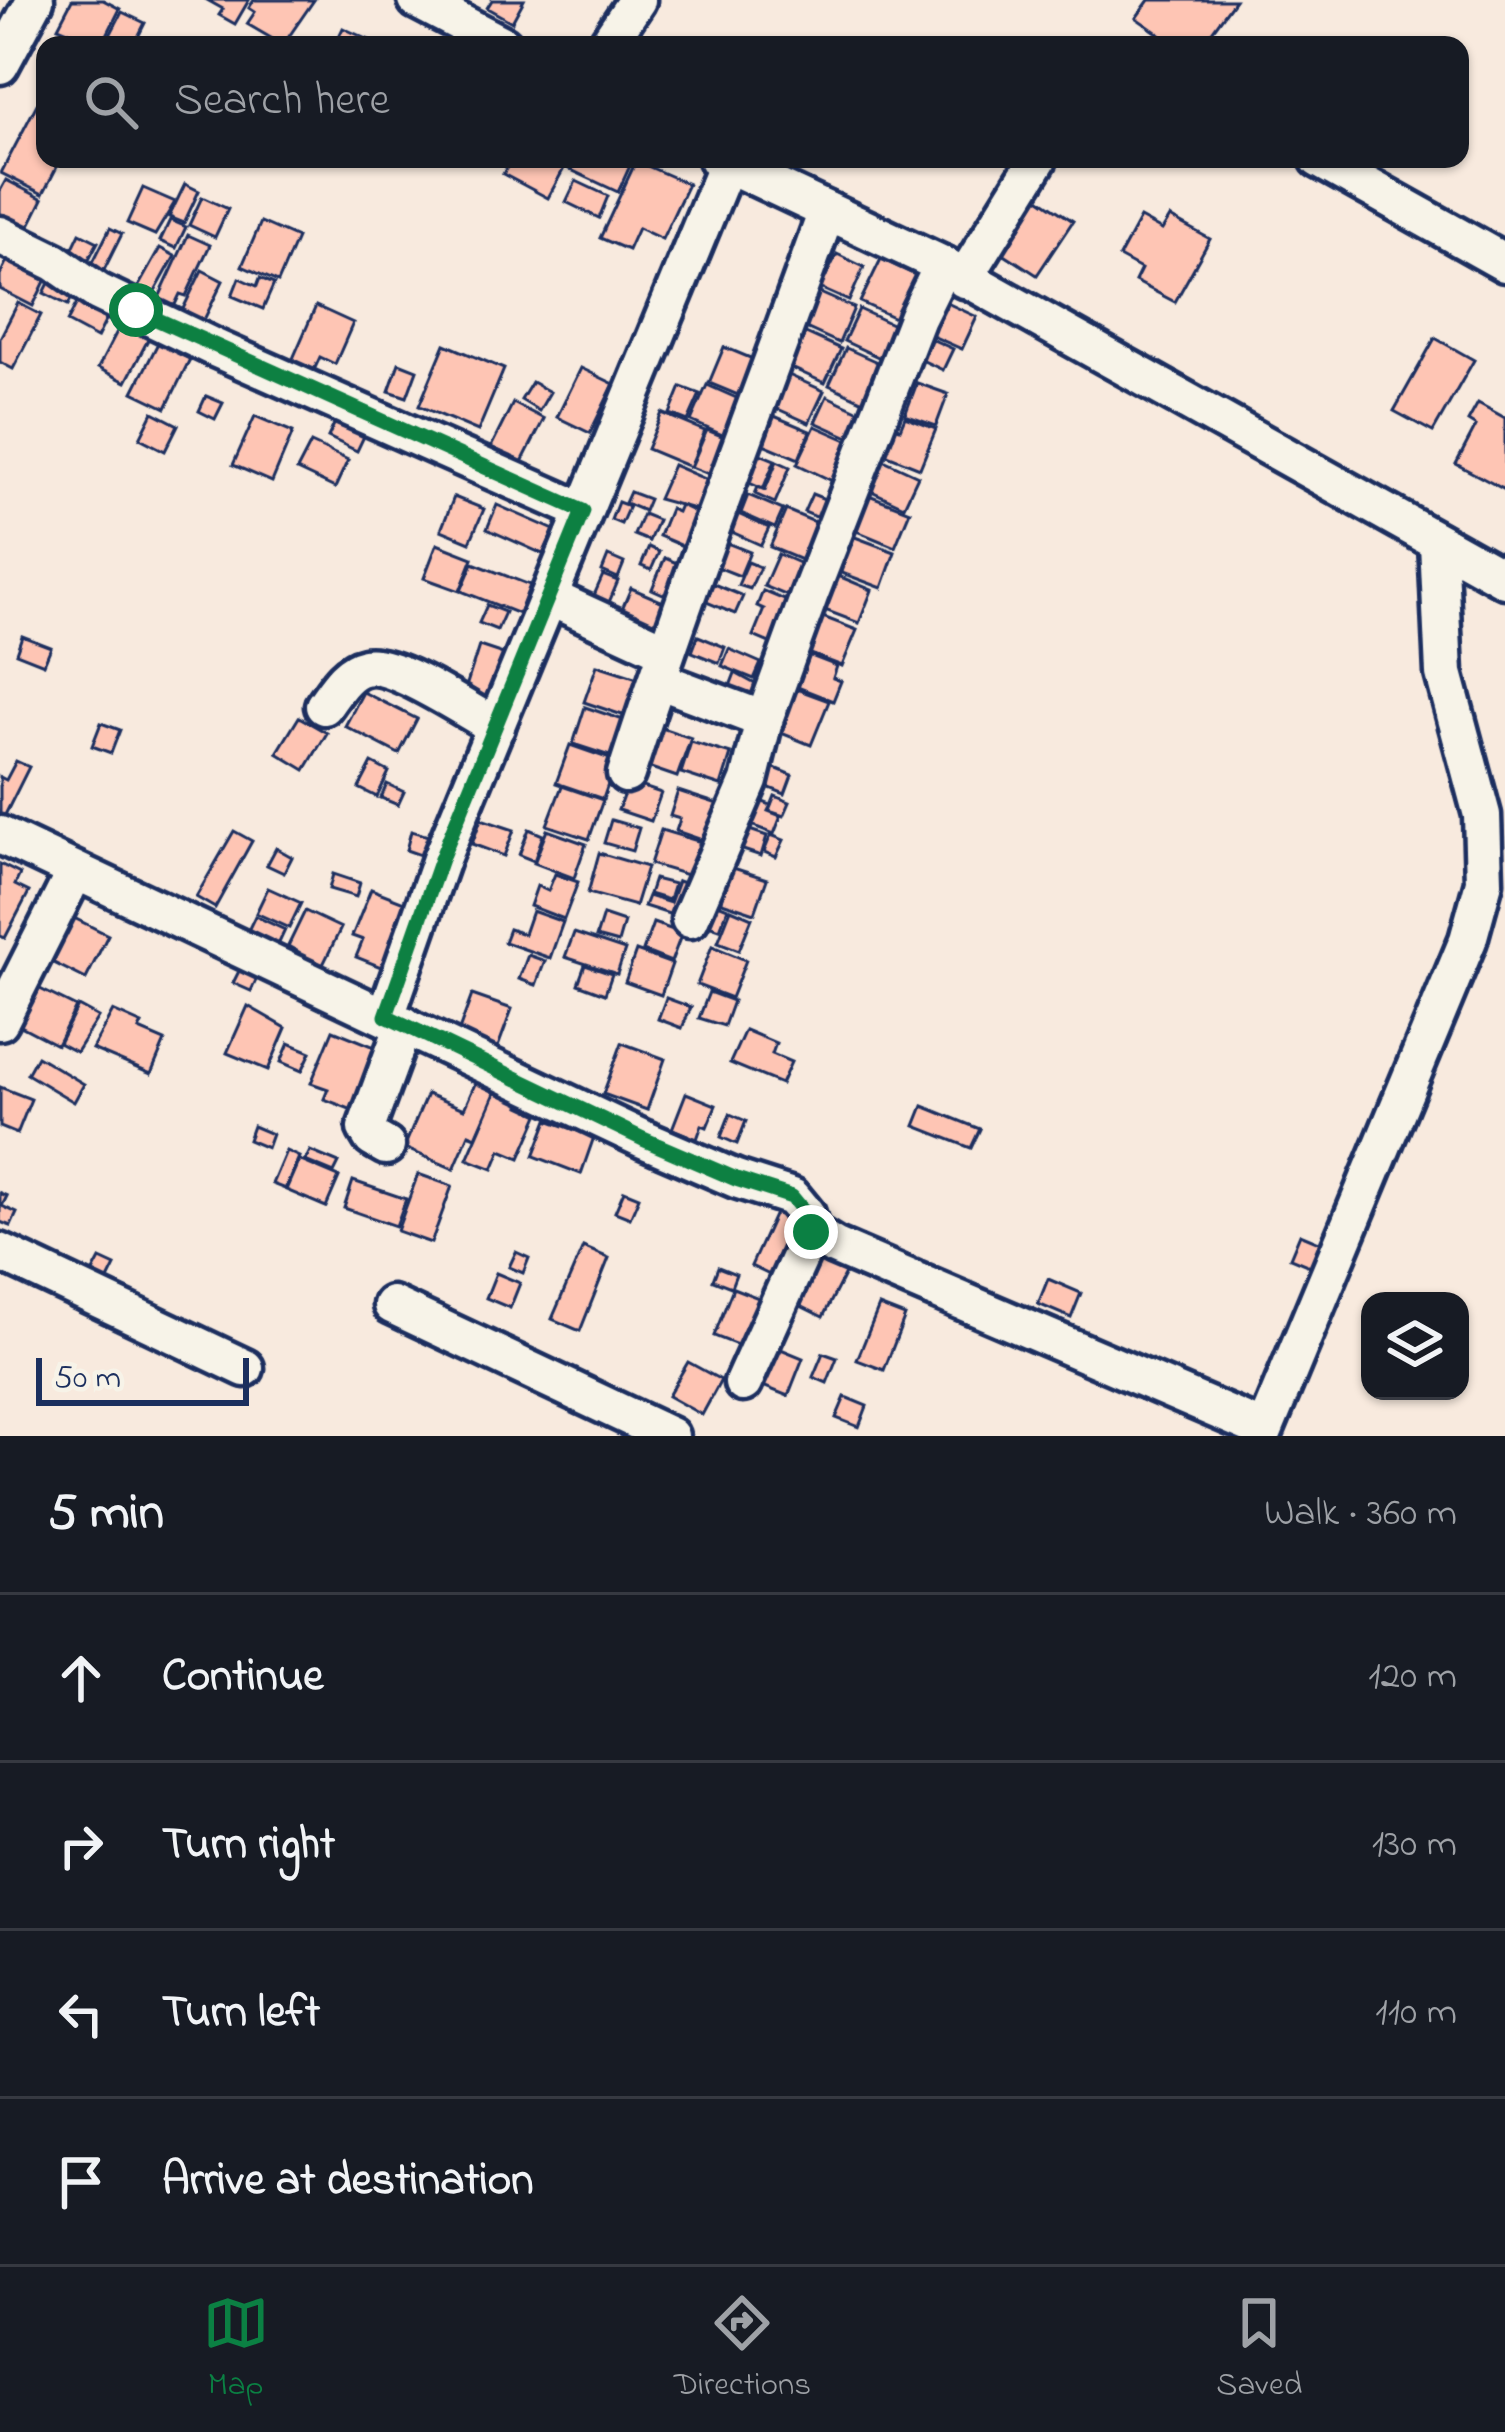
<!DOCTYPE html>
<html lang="en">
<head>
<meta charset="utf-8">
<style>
	body { margin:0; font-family:"Indie Flower",sans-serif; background:#242831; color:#f1f3f6 }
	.controls { position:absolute; right:36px; bottom:36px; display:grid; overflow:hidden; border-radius:24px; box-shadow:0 3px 9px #0004 }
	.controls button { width:108px; height:108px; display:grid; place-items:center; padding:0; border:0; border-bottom:3px solid #363941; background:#171b24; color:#f1f3f6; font:60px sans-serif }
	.scale { position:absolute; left:36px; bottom:30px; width:213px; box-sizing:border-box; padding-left:12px; border:6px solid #1b2f5e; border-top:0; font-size:33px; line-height:42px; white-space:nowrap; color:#1b2f5e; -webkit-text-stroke:9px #f7f3e8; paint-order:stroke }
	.stop { position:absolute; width:36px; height:36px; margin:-27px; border:9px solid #0b8043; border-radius:50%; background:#fff }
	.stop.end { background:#0b8043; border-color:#fff; box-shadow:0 3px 12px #0008 }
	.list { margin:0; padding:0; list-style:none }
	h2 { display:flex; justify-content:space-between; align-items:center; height:156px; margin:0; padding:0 48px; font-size:51px }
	h2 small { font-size:39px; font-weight:400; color:#9ea1a6 }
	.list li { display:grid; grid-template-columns:78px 1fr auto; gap:36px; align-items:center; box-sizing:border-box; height:168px; padding:0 48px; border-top:3px solid #363941 }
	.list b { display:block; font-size:45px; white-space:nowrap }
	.list em { font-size:39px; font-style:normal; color:#9ea1a6 }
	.icon { flex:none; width:66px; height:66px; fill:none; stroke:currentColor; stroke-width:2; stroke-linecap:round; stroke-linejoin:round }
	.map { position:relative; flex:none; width:1505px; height:1436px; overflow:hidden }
	.search { position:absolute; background:#171b24; box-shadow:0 3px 9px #0004; left:36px; right:36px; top:36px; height:132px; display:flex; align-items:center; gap:30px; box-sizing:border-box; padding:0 42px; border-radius:24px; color:#9ea1a6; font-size:45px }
	.sheet { height:828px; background:#171b24 }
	nav { display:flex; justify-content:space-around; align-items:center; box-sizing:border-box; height:168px; border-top:3px solid #363941; background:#171b24; font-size:33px; color:#9ea1a6 }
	nav a { display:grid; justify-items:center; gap:6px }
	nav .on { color:#0b8043 }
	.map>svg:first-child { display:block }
</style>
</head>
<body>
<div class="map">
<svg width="1505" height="1436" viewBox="0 0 1505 1436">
	<rect width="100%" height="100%" fill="#f8eade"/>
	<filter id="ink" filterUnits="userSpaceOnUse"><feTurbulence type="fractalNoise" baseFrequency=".00833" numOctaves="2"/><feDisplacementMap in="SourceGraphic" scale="24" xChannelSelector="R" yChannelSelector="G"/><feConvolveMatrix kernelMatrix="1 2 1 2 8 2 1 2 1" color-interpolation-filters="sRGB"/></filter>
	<g filter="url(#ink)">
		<g fill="#fec5b4" stroke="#1b2f5e" stroke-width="3">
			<path d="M72,0H103L120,9L102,45L58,27Z"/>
			<path d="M207,0H249L235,24L219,15L223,9Z"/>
			<path d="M254,0H314L283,45L247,24L255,12L249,8Z"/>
			<path d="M492,0H524L512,22L487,8Z"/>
			<path d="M1149,0H1235L1202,45H1175L1136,18Z"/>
			<path d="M122,12L145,23L134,45H105Z"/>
			<path d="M343,28L365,38L381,45H335Z"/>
			<path d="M37,104L45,108V159H61L43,194L1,173Z"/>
			<path d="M512,159H569L548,198L503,174Z"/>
			<path d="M574,159H633L618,192L569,169Z"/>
			<path d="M636,161L688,184L662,239L638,228L628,250L600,238Z"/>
			<path d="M6,180L43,199L23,239L0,227V191Z"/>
			<path d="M576,181L608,196L599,218L566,202Z"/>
			<path d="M185,184L199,191L184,223L169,217Z"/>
			<path d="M143,188L175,202L155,235L127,223Z"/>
			<path d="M202,197L228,209L215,237L189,225Z"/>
			<path d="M1037,197L1073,221L1037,275L1000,251Z"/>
			<path d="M1170,217L1210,239L1175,302L1135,281L1141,269L1119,257L1140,218L1162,230Z"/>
			<path d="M170,220L186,227L176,248L160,241Z"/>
			<path d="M261,222L297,238L278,282L242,266Z"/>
			<path d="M110,228L122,234L101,276L89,270Z"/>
			<path d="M80,233L98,242L84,268L67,260Z"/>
			<path d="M188,235L210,245L186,296L180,294L172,311L156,304Z"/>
			<path d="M160,248L175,256L151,299L136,291Z"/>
			<path d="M11,252L50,271L33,306L0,289V275Z"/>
			<path d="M837,254L864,267L849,301L813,285L817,274L825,278Z"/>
			<path d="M881,259L924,279L904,322L860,302Z"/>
			<path d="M202,270L223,281L199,330L178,319Z"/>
			<path d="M52,277L76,290L68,305L44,293Z"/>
			<path d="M239,278L257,286L260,278L274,284L263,309L232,296Z"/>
			<path d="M811,289L854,308L839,343L795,323Z"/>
			<path d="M80,297L110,312L97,338L67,322Z"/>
			<path d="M934,297L977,317L962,349L919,330Z"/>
			<path d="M18,303L41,315L13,369L0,362V338Z"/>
			<path d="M316,306L353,323L335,364L320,357L314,370L292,361Z"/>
			<path d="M859,309L904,330L889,362L844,341Z"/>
			<path d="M124,318L152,332L126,382L98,368Z"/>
			<path d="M799,330L841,349L825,383L783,364Z"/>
			<path d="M918,333L953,349L943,370L909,354Z"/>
			<path d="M1435,338L1474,360L1433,432L1394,411Z"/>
			<path d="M158,343L190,359L166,408L133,392Z"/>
			<path d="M445,344L504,369L478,431L419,406Z"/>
			<path d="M724,347L765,364L750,400L709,383Z"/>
			<path d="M846,348L888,367L870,404L829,385Z"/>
			<path d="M399,363L417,370L407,397L389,391Z"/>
			<path d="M581,368L614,384L590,433L557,417Z"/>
			<path d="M782,372L824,391L809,423L767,404Z"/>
			<path d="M532,382L550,392L539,411L521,400Z"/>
			<path d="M917,383L948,394L936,426L905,415Z"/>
			<path d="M707,385L750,404L734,440L691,421Z"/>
			<path d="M681,387L700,394L688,421L670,414Z"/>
			<path d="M206,396L223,403L215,419L199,411Z"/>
			<path d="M827,396L874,418L862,443L815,422Z"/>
			<path d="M513,403L544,419L522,462L491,447Z"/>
			<path d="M1478,403L1505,418V490L1456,464L1476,426L1468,421Z"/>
			<path d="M153,412L178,425L165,451L140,438Z"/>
			<path d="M662,413L705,431L690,467L647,449Z"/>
			<path d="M767,413L810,431L799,459L756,441Z"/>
			<path d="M255,416L293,432L272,482L233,465Z"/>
			<path d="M338,416L367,430L357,451L328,437Z"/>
			<path d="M905,417L936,429L920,468L872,449L883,422L900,429Z"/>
			<path d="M815,426L865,448L847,488L797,464Z"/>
			<path d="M707,430L739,443L724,480L691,467Z"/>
			<path d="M311,443L348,460L335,488L297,470Z"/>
			<path d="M748,449L775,460L763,489L736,477Z"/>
			<path d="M875,456L918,476L904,506L861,486Z"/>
			<path d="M777,461L790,467L775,503L755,494L758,487L765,490Z"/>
			<path d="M673,465L710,481L698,510L658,499Z"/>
			<path d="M856,490L910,511L895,547L842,525Z"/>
			<path d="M630,492L649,499L644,511L625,503Z"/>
			<path d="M812,494L835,503L828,522L804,512Z"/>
			<path d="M748,495L783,510L775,528L741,513Z"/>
			<path d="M454,497L484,509L470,542L441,530Z"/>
			<path d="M618,502L629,506L621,524L611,520Z"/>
			<path d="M497,505L554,530L543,554L487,529Z"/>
			<path d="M680,505L697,513L694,520L703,523L692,550L659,536L670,509L677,512Z"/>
			<path d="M786,510L829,528L813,565L770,547Z"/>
			<path d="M731,511L769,528L761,545L723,528Z"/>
			<path d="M643,514L658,520L649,541L634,535Z"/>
			<path d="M839,531L895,552L882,588L826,567Z"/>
			<path d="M722,541L750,552L740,576L712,565Z"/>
			<path d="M437,544L473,558L460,591L424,578Z"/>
			<path d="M649,547L659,552L651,570L641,566Z"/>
			<path d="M778,554L810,568L797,600L764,586Z"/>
			<path d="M608,556L624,563L618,578L602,571Z"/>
			<path d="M665,558L684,566L670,597L652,589Z"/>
			<path d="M748,562L760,567L750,589L738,585Z"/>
			<path d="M473,563L530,585L519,614L461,591Z"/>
			<path d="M603,575L618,581L607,607L592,600Z"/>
			<path d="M836,575L872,590L859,623L822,609Z"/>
			<path d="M711,583L743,596L735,614L704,601Z"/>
			<path d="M631,588L675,607L660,642L616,623Z"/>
			<path d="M763,591L797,605L779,647L753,636L764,609L757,606Z"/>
			<path d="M487,605L505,612L497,630L479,623Z"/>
			<path d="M823,617L857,630L842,666L808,653Z"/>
			<path d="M22,636L51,647L44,664L16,653Z"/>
			<path d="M698,636L725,647L719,663L692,652Z"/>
			<path d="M479,646L506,655L491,699L465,690Z"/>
			<path d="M729,649L761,663L754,679L722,666Z"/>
			<path d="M793,649L837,666L833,678L841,681L833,701L782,681Z"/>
			<path d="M597,665L650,682L637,720L584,702Z"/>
			<path d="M735,673L766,690L756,714L724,702Z"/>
			<path d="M783,684L829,701L811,745L766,727Z"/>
			<path d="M363,692L417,719L399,754L345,726Z"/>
			<path d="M585,707L635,724L622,760L573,744Z"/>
			<path d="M299,717L327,733L305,770L277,753Z"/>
			<path d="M101,723L120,730L111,753L92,746Z"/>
			<path d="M656,726L691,738L677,777L642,765Z"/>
			<path d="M691,742L731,754L721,786L681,773Z"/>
			<path d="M570,745L616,761L603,799L556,783Z"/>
			<path d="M16,761L29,767L0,825V777L6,780Z"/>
			<path d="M760,762L792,775L785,794L752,781Z"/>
			<path d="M372,763L389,772L377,797L359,788Z"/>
			<path d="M628,782L661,793L651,821L618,810Z"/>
			<path d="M387,784L404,792L398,805L381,798Z"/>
			<path d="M562,786L603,800L589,839L547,825Z"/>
			<path d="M678,791L718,804L705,841L676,831L680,819L670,816Z"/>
			<path d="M775,796L790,802L784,816L769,811Z"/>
			<path d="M750,797L771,805L768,811L781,816L774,834L741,821Z"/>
			<path d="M481,819L514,830L504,856L472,844Z"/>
			<path d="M611,820L639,828L632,851L604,843Z"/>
			<path d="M738,826L767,836L761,856L731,846Z"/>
			<path d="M529,829L543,835L534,861L519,855Z"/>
			<path d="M547,830L586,844L574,878L534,863Z"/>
			<path d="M661,830L708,844L697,878L650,864Z"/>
			<path d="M234,831L252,841L215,908L196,897Z"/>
			<path d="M411,831L432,837L426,857L406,850Z"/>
			<path d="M771,835L784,840L776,857L764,852Z"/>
			<path d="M276,848L292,857L284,873L267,865Z"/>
			<path d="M599,853L647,867L635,906L588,893Z"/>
			<path d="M718,863L767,879L755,913L707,897Z"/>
			<path d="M0,864L20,874L15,885L29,892L5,938L0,936Z"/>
			<path d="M333,874L360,883L356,897L329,889Z"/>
			<path d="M555,874L578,882L564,919L530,906L537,886L548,891Z"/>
			<path d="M654,879L674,884L669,900L649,894Z"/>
			<path d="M678,881L695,887L685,919L644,906L648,896L670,903Z"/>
			<path d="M268,888L301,903L289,928L256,913Z"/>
			<path d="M371,889L412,905L386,969L356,957L363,940L352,936Z"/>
			<path d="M703,898L728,908L720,929L694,920Z"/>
			<path d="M731,909L752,918L739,950L718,942Z"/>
			<path d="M305,911L341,928L316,979L291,967L299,952L288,946Z"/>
			<path d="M532,911L563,922L550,958L504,942L509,929L524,934Z"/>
			<path d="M66,914L108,935L86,979L44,958Z"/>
			<path d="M603,915L624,922L618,943L596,937Z"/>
			<path d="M255,916L285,930L272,958L242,943Z"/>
			<path d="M653,923L682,933L671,962L643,951Z"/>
			<path d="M574,933L625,950L617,974L565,957Z"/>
			<path d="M712,946L746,960L731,998L697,985Z"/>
			<path d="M636,951L672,964L661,995L625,982Z"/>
			<path d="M528,955L545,961L536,985L519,979Z"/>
			<path d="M585,965L612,974L605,994L578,984Z"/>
			<path d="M241,967L258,976L251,991L233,983Z"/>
			<path d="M38,988L76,1007L57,1045L19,1025Z"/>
			<path d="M709,992L733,1001L724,1026L699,1018Z"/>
			<path d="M472,995L512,1009L495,1055L455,1041Z"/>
			<path d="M666,998L691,1007L682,1028L658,1019Z"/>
			<path d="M78,1006L98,1017L76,1052L59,1043Z"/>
			<path d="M248,1006L286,1028L268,1070L227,1053Z"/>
			<path d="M113,1011L142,1024L139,1030L165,1041L151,1074L92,1049Z"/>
			<path d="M333,1030L380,1049L355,1111L324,1099L328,1089L311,1083Z"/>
			<path d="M745,1030L776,1043L772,1054L791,1062L781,1084L730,1063Z"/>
			<path d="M289,1043L311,1052L302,1071L281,1062Z"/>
			<path d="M622,1043L665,1059L647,1110L603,1094Z"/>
			<path d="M37,1056L84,1084L74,1102L27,1074Z"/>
			<path d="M478,1077L498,1086L476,1137L469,1134L454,1169L404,1148L427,1094L464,1109Z"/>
			<path d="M500,1083L525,1094L520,1106L539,1115L520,1158L501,1150L493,1169L467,1159Z"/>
			<path d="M0,1087L31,1099L17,1134L0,1127Z"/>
			<path d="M686,1093L716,1105L707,1127L702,1125L697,1139L672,1129Z"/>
			<path d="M923,1106L980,1129L971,1148L915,1126Z"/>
			<path d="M730,1114L746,1121L737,1144L721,1137Z"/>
			<path d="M548,1120L594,1137L581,1174L534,1156Z"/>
			<path d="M253,1126L272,1134L267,1148L248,1140Z"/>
			<path d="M286,1151L299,1157L285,1189L272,1184Z"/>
			<path d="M310,1151L339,1163L334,1173L305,1161Z"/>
			<path d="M299,1160L339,1177L326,1207L286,1190Z"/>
			<path d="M418,1174L452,1186L431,1243L397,1231Z"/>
			<path d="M353,1181L406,1199L396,1226L344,1208Z"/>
			<path d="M624,1191L639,1197L630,1218L615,1212Z"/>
			<path d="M0,1193L7,1196L2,1206L17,1213L11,1226L0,1222Z"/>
			<path d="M777,1209L806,1222L780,1280L751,1266Z"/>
			<path d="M1300,1234L1329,1246L1319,1270L1290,1258Z"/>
			<path d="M583,1247L609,1258L580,1331L552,1319Z"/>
			<path d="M516,1252L529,1258L523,1273L509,1267Z"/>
			<path d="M811,1253L850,1264L823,1317L787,1299Z"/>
			<path d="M100,1259L115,1266L107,1282L92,1274Z"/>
			<path d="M718,1267L736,1274L731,1287L713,1280Z"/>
			<path d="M496,1273L520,1283L510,1308L486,1298Z"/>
			<path d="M1048,1279L1081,1293L1071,1318L1038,1304Z"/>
			<path d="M733,1288L769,1302L750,1350L714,1336Z"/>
			<path d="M879,1306L905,1316L884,1370L857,1360Z"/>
			<path d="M771,1345L803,1358L788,1396L755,1383Z"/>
			<path d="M823,1353L837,1358L827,1383L813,1377Z"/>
			<path d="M688,1362L721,1380L702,1415L668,1396Z"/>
			<path d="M845,1397L867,1406L859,1427L836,1418Z"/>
		</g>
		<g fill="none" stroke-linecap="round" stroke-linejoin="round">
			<g stroke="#1b2f5e" stroke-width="45">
				<g id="minor">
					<path d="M417,0L503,45"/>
					<path d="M607,45L637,0"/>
					<path d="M0,65L35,0"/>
					<path d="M717,159L943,265L1505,579"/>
					<path d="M1319,159L1505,263"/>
					<path d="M0,235L55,262L98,292L217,349L583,511"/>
					<path d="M964,279L1038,159"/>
					<path d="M549,597L666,651"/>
					<path d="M658,680L764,720"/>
					<path d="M324,706C335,691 346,671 365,667C392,660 470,712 496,727"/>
					<path d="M626,774C687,584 760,399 827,211"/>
					<path d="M0,835L643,1139L736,1179L792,1197L806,1214L811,1232L834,1246L1264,1430"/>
					<path d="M690,919L749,781L764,720L809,596L917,318L943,265"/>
					<path d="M386,1016L441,859L727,164"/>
					<path d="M0,1021L75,872"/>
					<path d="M386,1146L372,1138L366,1128L404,1025"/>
					<path d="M0,1252L245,1368"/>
					<path d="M392,1305L670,1436"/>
					<path d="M743,1383L811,1232"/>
					<path d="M1262,1436L1468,940L1484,882L1482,815L1444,673L1438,543"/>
				</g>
			</g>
			<use href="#minor" stroke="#f7f3e8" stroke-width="36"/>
		</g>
	</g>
	<g fill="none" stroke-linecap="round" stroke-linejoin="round" filter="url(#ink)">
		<path stroke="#0b8043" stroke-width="15" d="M136,310L583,511L441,859L386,1016L643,1139L736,1179L792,1197L806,1214L811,1232"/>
	</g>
</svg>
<div class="controls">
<button><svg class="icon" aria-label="layers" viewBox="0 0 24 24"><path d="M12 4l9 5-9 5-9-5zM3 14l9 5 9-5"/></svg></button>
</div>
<div class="scale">50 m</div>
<div class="stop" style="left:136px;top:310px"></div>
<div class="stop end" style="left:811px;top:1232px"></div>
<div class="search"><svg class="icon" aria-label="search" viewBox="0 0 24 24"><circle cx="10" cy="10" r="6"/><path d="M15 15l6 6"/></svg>Search here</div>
</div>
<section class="sheet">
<h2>5 min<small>Walk · 360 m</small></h2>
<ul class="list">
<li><svg class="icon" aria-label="ahead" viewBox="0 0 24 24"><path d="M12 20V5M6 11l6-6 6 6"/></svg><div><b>Continue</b></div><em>120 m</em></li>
<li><svg class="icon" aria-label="right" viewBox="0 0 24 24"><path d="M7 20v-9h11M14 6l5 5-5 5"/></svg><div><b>Turn right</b></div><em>130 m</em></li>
<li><svg class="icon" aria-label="left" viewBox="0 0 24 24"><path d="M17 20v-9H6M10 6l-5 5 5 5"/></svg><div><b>Turn left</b></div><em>110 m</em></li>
<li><svg class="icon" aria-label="arrive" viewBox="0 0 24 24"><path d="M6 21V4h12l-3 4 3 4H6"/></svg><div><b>Arrive at destination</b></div></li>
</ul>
</section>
<nav>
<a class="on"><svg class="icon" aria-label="map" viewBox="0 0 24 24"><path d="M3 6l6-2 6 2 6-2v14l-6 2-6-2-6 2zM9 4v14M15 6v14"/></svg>Map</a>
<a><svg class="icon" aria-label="directions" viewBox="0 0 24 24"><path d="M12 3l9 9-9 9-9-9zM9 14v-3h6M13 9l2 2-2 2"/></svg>Directions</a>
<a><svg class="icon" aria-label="saved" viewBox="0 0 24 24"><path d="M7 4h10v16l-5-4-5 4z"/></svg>Saved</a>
</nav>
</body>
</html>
